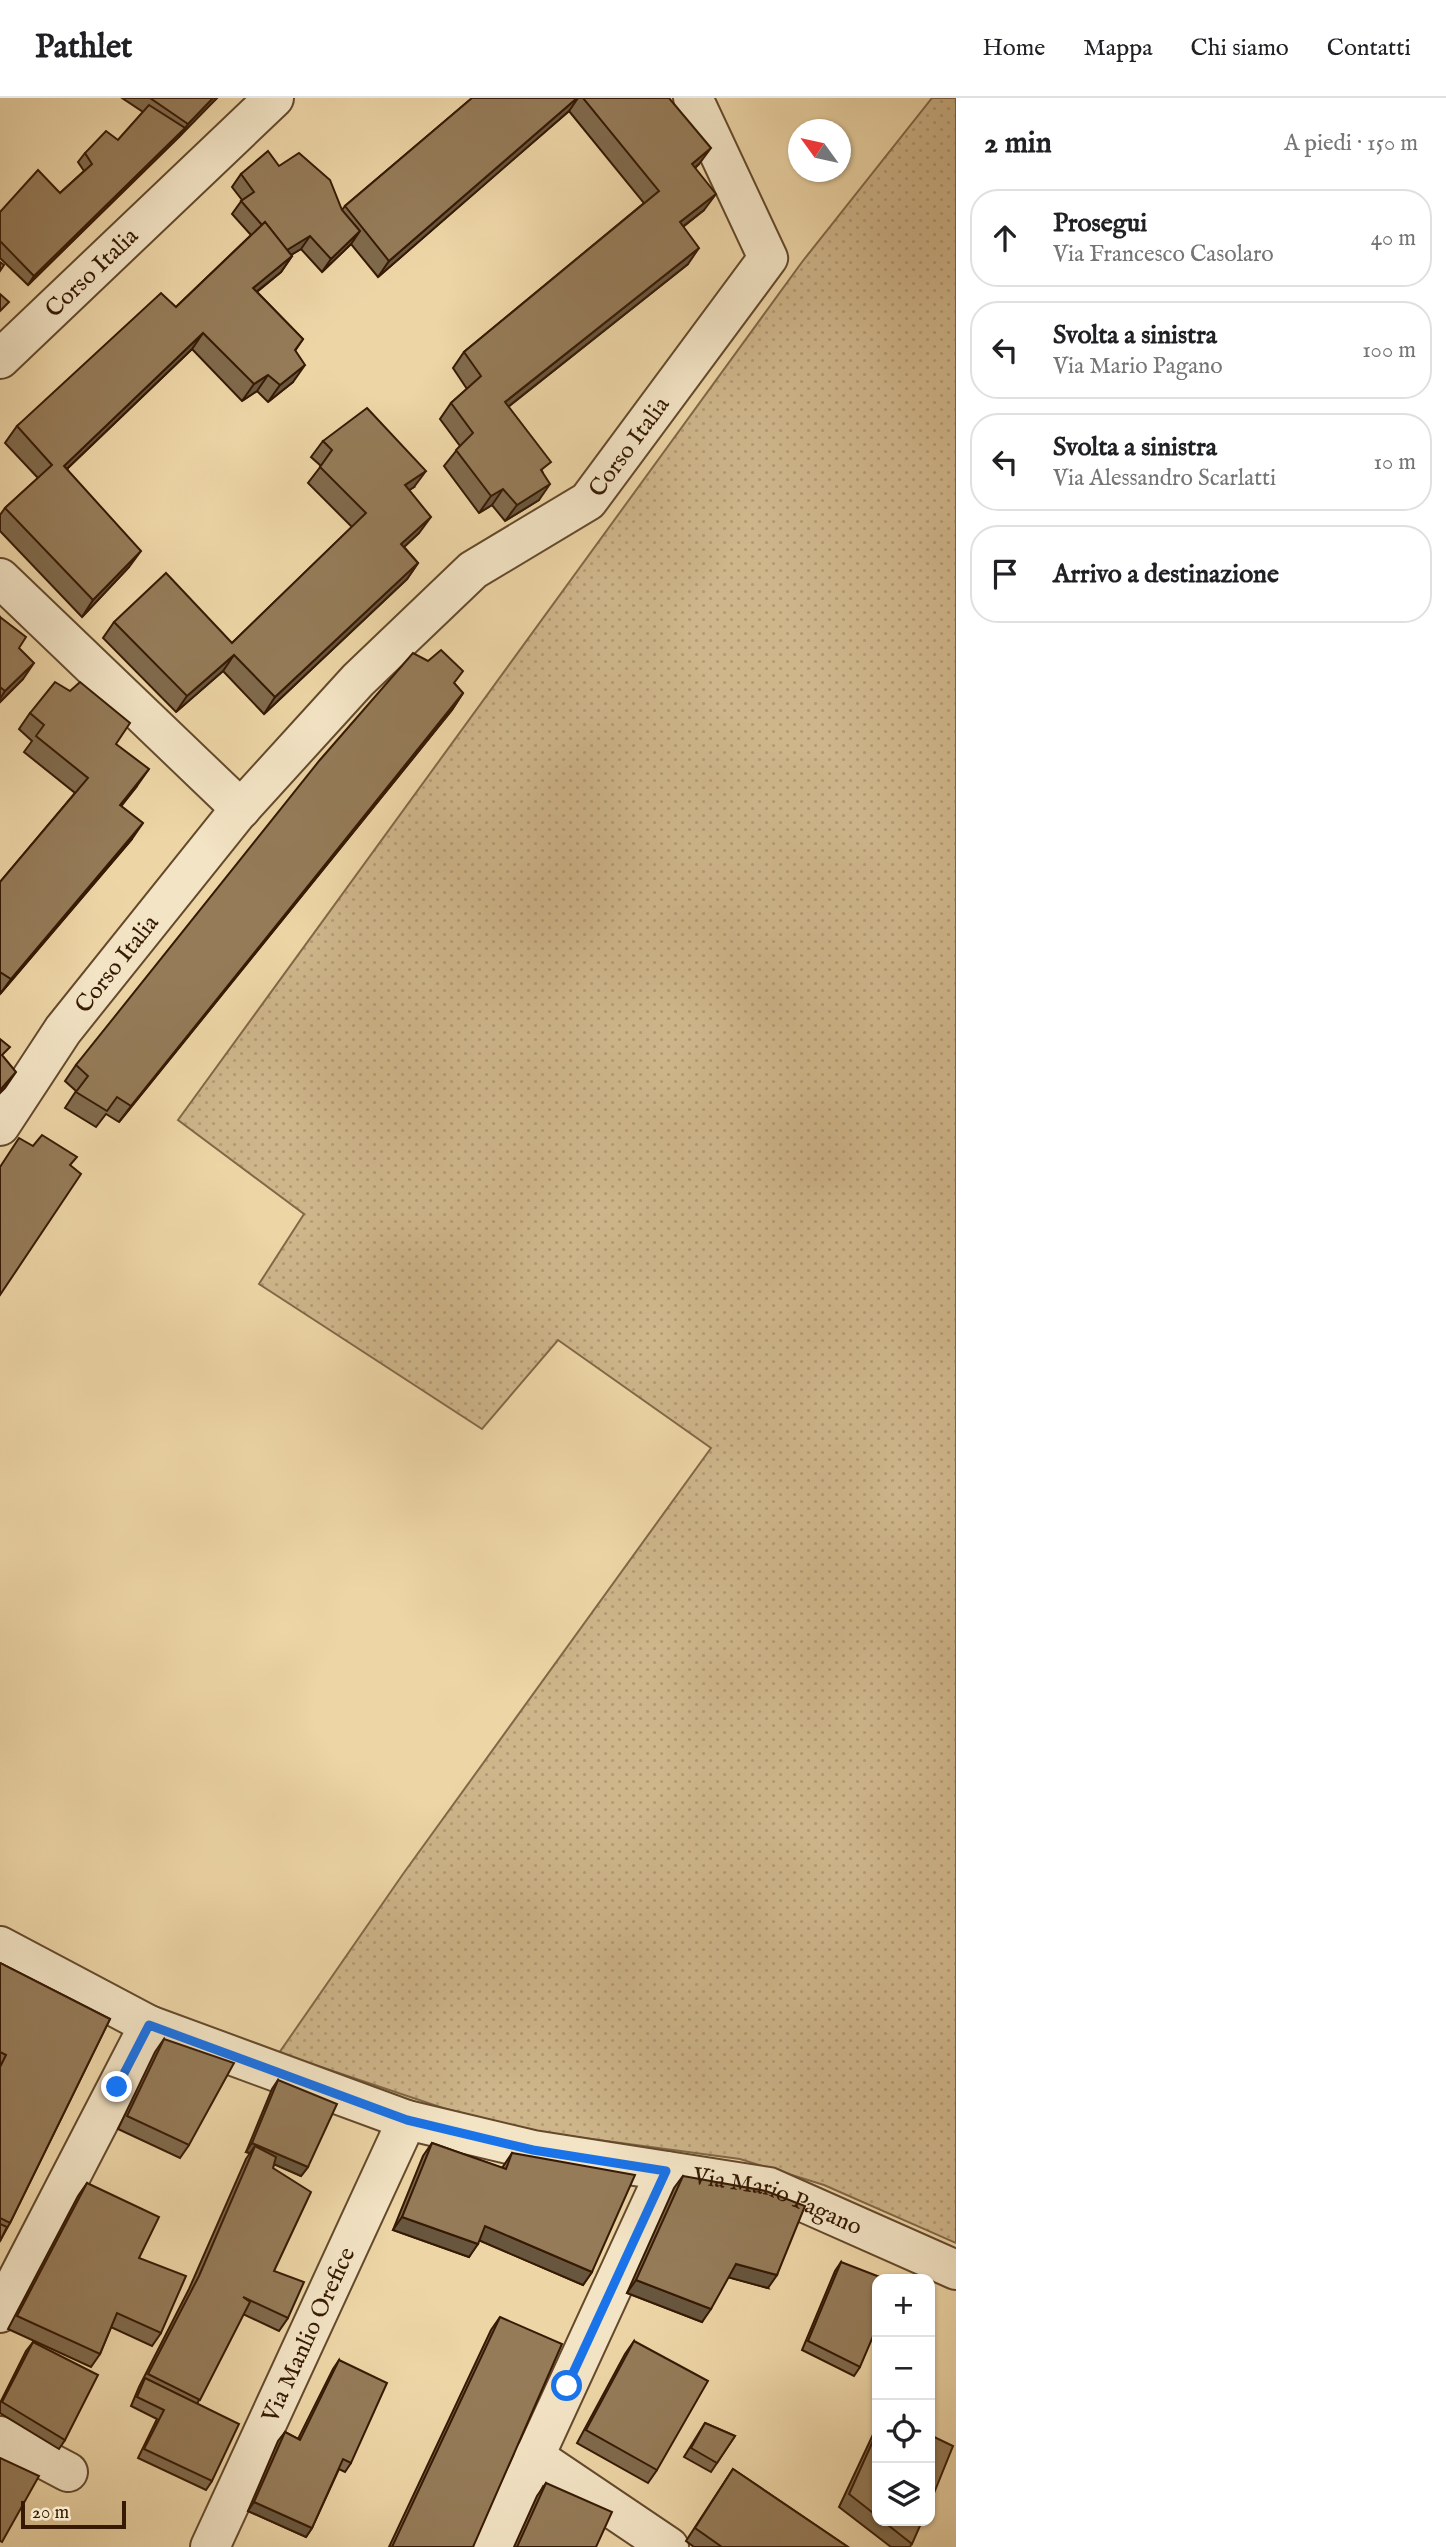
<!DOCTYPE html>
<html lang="it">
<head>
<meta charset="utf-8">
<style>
	body { margin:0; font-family:"IM FELL English",serif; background:#f2f2f2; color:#202124 }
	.controls { position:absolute; right:21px; bottom:21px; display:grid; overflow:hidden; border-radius:14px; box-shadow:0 2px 5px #0004 }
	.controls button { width:63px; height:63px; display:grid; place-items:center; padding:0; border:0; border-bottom:2px solid #e0e0e0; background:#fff; color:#202124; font:35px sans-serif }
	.compass { position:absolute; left:788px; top:21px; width:63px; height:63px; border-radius:50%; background:#fff; box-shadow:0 2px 5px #0004; rotate:303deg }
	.scale { position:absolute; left:21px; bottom:18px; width:105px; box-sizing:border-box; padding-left:7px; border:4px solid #361a04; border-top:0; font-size:19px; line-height:24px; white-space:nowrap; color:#361a04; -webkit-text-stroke:5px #f3e4c5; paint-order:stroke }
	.stop { position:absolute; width:21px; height:21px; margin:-16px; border:5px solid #1a73e8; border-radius:50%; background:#fff }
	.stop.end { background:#1a73e8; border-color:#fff; box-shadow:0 2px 7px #0008 }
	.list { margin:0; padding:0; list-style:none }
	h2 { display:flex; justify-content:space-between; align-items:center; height:91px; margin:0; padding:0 28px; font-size:30px }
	h2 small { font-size:23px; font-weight:400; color:#757577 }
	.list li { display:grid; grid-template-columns:46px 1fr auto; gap:21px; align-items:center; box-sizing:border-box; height:98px; margin:0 14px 14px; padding:0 14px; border:2px solid #e0e0e0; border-radius:28px }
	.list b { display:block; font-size:26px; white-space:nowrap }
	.list p { margin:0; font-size:23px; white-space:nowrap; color:#757577 }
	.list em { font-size:23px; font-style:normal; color:#757577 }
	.icon { flex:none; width:38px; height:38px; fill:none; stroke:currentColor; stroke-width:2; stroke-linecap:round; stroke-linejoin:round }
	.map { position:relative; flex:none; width:956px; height:2449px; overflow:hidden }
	header { display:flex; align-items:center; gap:42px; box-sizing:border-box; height:98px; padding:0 35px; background:#fff; border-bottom:2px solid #e0e0e0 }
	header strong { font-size:33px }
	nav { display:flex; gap:38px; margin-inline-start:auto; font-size:24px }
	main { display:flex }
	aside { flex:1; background:#fff }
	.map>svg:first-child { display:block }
</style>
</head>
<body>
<header>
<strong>Pathlet</strong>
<nav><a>Home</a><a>Mappa</a><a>Chi siamo</a><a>Contatti</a></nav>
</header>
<main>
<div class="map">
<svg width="956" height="2449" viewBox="0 0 956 2449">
	<defs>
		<pattern id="grass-dots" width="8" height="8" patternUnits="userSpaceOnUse" patternTransform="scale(1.75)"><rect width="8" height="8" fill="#ceb58a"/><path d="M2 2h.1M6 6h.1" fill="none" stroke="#b29b75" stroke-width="1.8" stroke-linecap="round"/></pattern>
	</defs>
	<rect width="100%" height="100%" fill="#edd5a6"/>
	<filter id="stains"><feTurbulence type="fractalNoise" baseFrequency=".00286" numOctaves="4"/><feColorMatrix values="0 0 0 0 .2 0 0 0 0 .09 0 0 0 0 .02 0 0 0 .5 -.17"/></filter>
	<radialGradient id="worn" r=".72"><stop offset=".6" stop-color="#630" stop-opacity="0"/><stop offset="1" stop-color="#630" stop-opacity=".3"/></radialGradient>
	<path fill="url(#grass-dots)" stroke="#826847" stroke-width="2" d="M932,0H956V2145L824,2087L740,2061L539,2034L446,2011L279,1955L403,1776L711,1350L558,1242L482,1331L259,1186L304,1116L178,1022L802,164Z"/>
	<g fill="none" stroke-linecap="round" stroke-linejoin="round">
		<g stroke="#64492c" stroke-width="42">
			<g id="minor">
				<path id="s1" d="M0,261L274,0"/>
				<path d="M0,480L241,711"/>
				<path id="s2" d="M0,1028L63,932L236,716L358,582L473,472L588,403L768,160L693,0"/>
				<path id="s3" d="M0,1848L149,1927L407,2022L533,2052L769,2089L956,2172"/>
				<path d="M0,2215L149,1927"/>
				<path d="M0,2338L68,2374"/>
				<path d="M534,2358L669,2449"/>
				<path id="s4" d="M210,2449L407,2022"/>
				<path d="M493,2449L666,2073"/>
			</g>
		</g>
		<use href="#minor" stroke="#f3e4c5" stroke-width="38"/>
	</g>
	<g fill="#806a4c" stroke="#361a04" stroke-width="2">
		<path d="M122,0H217L28,187L0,160V114L60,95L84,73L78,64L85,55L118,42L143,14Z"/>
		<path d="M472,0H669L699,66L695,70L704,112L683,129L688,166L508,309L543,375L539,402L505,423L492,407L479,415L444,368L460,348L440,321L451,305L467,291L453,270L464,254L644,105L569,13L378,179L351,146L322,174L301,151L291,157L292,158L281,174L257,194L303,241L295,253L293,284L268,304L257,293L242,303L192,251L67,371L129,469L82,519L0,433V417L5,410L38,380L5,345L17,328L176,209L251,137L232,116L242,102L232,89L241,76L279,68L342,112L345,108Z"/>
		<path d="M323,343L414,389L409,392L419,435L404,449L418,465L407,481L264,616L223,573L176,614L103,540L114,524L232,545L352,429L308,385L321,368L311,359Z"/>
		<path d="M0,519L19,550L23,581L0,604Z"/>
		<path d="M454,585L463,595L452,612L119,1024L106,1016L96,1029L65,1010L76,993L65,983L76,967Z"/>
		<path d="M30,615L116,646L137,688L121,708L132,741L0,896V784L75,695L24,654L32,643L19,631Z"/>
		<path d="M0,1865L110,1921L10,2125L0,2143Z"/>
		<path d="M164,1941L189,2047L180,2060L118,2031L155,1954Z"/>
		<path d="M278,1982L308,2069L301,2078L274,2066L273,2070L274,2173L288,2220L279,2233L243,2216L197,2306L212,2383L206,2392L138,2360L157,2321L131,2308L139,2289L189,2191L246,2061L250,2055L246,2054L272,1991Z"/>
		<path d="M432,2045L502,2070L512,2055L592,2174L583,2187L479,2142L469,2159L393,2132L423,2058Z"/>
		<path d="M683,2078L768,2190L728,2179L702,2224L627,2195L674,2090Z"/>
		<path d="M87,2085L139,2160L161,2235L152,2248L111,2229L100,2256L91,2269L8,2231L78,2098Z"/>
		<path d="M841,2164L860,2269L854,2278L802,2252L835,2173Z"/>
		<path d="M500,2219L473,2449H389L491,2232Z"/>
		<path d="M634,2243L657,2372L648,2385L577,2345L625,2256Z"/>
		<path d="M33,2244L65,2342L59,2351L0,2315V2305L26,2253Z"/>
		<path d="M339,2262L351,2365L345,2374L339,2371L312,2430L306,2439L248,2413L278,2343L285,2334L298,2341L333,2271Z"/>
		<path d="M705,2325L735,2338L711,2374L684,2359Z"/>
		<path d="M877,2328V2423H922L910,2449H891L839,2409Z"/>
		<path d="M733,2371L848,2449H694L686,2443Z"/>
		<path d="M546,2385L596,2449H514L537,2398Z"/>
	</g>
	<g fill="#68563e" stroke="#361a04" stroke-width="2">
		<path d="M213,0H217L179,39L188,26Z"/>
		<path d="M577,0H578L569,13L378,179L389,163Z"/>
		<path d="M185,30L179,39L28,187L34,178Z"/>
		<path d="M711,50L699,66L680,82L692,66Z"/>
		<path d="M716,96L704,112L668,140L680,124Z"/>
		<path d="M360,133L351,146L322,174L331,161Z"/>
		<path d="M310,138L301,151L276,166L285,153Z"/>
		<path d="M699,150L688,166L494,320L505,304Z"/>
		<path d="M292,158L281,174L241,206L253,190Z"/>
		<path d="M203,235L192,251L53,384L64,368Z"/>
		<path d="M305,267L293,284L268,304L280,287Z"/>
		<path d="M268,277L257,293L242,303L254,286Z"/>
		<path d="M426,373L414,389L393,403L405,387Z"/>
		<path d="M550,386L539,402L505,423L517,407Z"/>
		<path d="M503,391L492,407L479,415L491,398Z"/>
		<path d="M431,419L419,435L390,462L401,446Z"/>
		<path d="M141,453L129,469L82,519L93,502Z"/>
		<path d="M418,465L407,481L264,616L275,599Z"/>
		<path d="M234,557L223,573L176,614L187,598Z"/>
		<path d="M34,565L23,581L0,604V601L5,593Z"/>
		<path d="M463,595L452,612L119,1024L131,1008Z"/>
		<path d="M149,671L137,688L109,724L120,707Z"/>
		<path d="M143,725L132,741L0,896L11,881Z"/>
		<path d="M16,974L5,990L0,995V992Z"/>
		<path d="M252,2045L308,2069L301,2078L251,2056L255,2048L250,2055L246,2054Z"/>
		<path d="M402,2119L478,2146L469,2159L393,2132Z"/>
		<path d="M485,2128L592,2174L583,2187L476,2141Z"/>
		<path d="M736,2166L777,2177L768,2190L727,2179Z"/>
		<path d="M636,2182L711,2211L702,2224L627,2195Z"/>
		<path d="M254,2404L312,2430L306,2439L248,2413Z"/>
	</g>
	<g fill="#957b58" stroke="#361a04" stroke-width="2">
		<path d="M150,0H213L188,26Z"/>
		<path d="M472,0H577L389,163L345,108Z"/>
		<path d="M583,0H669L711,50L692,66L716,96L680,124L699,150L505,304L551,364L541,372L550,386L517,407L503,391L491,398L456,352L473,335L451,305L481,278L464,254L659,93Z"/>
		<path d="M149,7L185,30L34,178L0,143V114L38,72L60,95L92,66L85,55L106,33L118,42Z"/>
		<path d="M268,53L279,68L299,55L330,82L342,112L360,133L331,161L310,138L287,152L265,124L262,127L241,103L254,94L241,76Z"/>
		<path d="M265,124L292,158L253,190L303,241L295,252L305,267L280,287L268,277L254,286L203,235L64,368L141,453L93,502L5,410L52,367L17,328L161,195L176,209Z"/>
		<path d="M0,164L4,167L0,173Z"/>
		<path d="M0,196L9,204L0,213Z"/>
		<path d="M367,310L426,373L405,387L431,419L401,446L418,465L275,599L234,557L187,598L114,524L166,475L232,545L366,415L320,369L332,352L323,343Z"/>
		<path d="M0,519L26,539L19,550L34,565L5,593L0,589Z"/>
		<path d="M441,552L463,573L454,585L463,595L131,1008L117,999L107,1013L76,994L88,978L76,967L319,663L413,555L428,563Z"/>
		<path d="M55,584L70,593L80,584L130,625L116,646L149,671L120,707L143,725L11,881L0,874V784L88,680L36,638L44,627L30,615Z"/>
		<path d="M0,941L10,949L2,957L16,974L0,992Z"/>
		<path d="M42,1037L77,1059L70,1067L81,1076L0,1197V1069L19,1040L33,1048Z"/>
		<path d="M0,1865L110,1921L10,2125L0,2120V1969L6,1957L0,1954Z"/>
		<path d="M164,1941L234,1965L189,2047L127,2018Z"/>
		<path d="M278,1982L337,2006L308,2069L252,2045Z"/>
		<path d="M432,2045L506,2071L512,2055L635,2077L592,2174L485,2128L478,2146L402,2119Z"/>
		<path d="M255,2048L276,2059L273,2070L311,2094L274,2173L304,2184L288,2220L243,2199L250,2204L200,2302L148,2276L199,2178Z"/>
		<path d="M683,2078L766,2093L805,2108L777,2177L736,2166L711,2211L636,2182Z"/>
		<path d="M87,2085L159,2119L139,2160L186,2178L161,2235L117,2215L100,2256L17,2218Z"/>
		<path d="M0,2126L7,2129L0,2143Z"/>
		<path d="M841,2164L885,2181H877V2229L860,2269L808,2243Z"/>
		<path d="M500,2219L562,2246L473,2449H392Z"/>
		<path d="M634,2243L708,2283L657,2372L586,2332Z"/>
		<path d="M33,2244L98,2277L65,2342L2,2304Z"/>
		<path d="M339,2262L387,2285L351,2365L343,2361L312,2430L254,2404L285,2334L300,2342Z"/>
		<path d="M145,2280L239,2326L212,2383L144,2351L164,2312L137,2299Z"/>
		<path d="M705,2325L735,2338L717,2365L691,2350Z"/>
		<path d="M877,2334V2418L849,2396Z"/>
		<path d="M930,2337L953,2348L930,2405Z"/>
		<path d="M0,2360L39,2378L2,2444L0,2443Z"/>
		<path d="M733,2371L848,2449H722L695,2430Z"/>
		<path d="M546,2385L612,2414L596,2449H517Z"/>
		<path d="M883,2423H922L912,2446Z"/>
	</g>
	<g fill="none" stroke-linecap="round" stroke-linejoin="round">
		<path stroke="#1a73e8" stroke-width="9" d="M117,1989L149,1927L407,2022L533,2052L666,2073L567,2288"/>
	</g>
	<g text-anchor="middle" stroke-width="7" stroke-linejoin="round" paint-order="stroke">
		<g font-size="24" fill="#361a04" stroke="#f3e4c5">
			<text dy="8" stroke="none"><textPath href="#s1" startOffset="126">Corso Italia</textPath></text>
			<text dy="8" stroke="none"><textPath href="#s2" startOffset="934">Corso Italia</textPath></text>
			<text dy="8" stroke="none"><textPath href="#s2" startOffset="200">Corso Italia</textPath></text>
			<text dy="8" stroke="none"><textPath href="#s3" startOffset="824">Via Mario Pagano</textPath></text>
			<text dy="8" stroke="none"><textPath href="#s4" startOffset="234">Via Manlio Orefice</textPath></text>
		</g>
	</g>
	<rect width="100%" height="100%" filter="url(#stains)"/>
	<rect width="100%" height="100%" fill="url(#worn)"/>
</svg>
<div class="controls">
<button>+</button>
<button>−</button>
<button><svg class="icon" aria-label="locate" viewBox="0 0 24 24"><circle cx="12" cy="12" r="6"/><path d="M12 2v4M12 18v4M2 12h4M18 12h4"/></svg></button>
<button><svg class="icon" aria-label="layers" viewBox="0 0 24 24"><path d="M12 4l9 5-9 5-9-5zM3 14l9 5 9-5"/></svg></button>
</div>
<svg class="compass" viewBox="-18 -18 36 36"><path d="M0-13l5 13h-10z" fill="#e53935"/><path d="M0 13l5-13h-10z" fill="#757577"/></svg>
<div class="scale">20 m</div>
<div class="stop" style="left:567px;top:2288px"></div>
<div class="stop end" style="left:117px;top:1989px"></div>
</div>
<aside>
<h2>2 min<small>A piedi · 150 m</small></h2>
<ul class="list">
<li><svg class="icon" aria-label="ahead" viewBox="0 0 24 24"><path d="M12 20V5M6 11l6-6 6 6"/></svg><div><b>Prosegui</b><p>Via Francesco Casolaro</p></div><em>40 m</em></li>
<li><svg class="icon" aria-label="left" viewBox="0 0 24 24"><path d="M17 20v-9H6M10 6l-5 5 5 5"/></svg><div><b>Svolta a sinistra</b><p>Via Mario Pagano</p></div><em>100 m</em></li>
<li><svg class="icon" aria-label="left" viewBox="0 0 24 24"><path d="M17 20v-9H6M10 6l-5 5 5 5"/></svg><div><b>Svolta a sinistra</b><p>Via Alessandro Scarlatti</p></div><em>10 m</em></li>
<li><svg class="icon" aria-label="arrive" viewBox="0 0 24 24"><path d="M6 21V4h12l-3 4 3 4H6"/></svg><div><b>Arrivo a destinazione</b></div></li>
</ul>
</aside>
</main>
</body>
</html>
